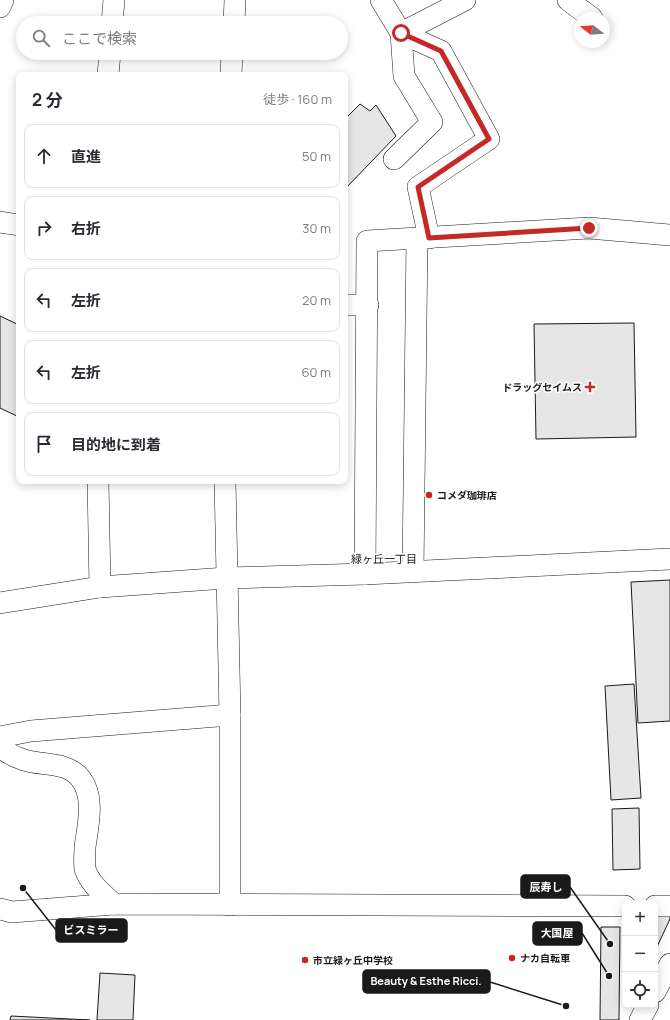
<!DOCTYPE html>
<html lang="ja">
<head>
<meta charset="utf-8">
<style>
	body { margin:0; font-family:Manrope,"Noto Sans JP",sans-serif; background:#f2f2f3; color:#2b2b33 }
	.controls { position:absolute; right:12px; bottom:12px; display:grid; overflow:hidden; border-radius:8px; box-shadow:0 2px 10px #0003 }
	.controls button { width:36px; height:36px; display:grid; place-items:center; padding:0; border:0; border-bottom:1px solid #e1e1e2; background:#fff; color:#2b2b33; font:20px sans-serif }
	.compass { position:absolute; left:574px; top:12px; width:36px; height:36px; border-radius:50%; background:#fff; box-shadow:0 2px 10px #0003; rotate:287deg }
	.stop { position:absolute; width:12px; height:12px; margin:-9px; border:3px solid #c62828; border-radius:50%; background:#fff }
	.stop.end { background:#c62828; border-color:#fff; box-shadow:0 1px 4px #0008 }
	.list { margin:0; padding:0; list-style:none }
	h2 { display:flex; justify-content:space-between; align-items:center; height:52px; margin:0; padding:0 16px; font-size:17px }
	h2 small { font-size:13px; font-weight:400; color:#7c7c81 }
	.list li { display:grid; grid-template-columns:26px 1fr auto; gap:12px; align-items:center; box-sizing:border-box; height:64px; margin:0 8px 8px; padding:0 8px; border:1px solid #e1e1e2; border-radius:8px }
	.list b { display:block; font-size:15px; white-space:nowrap }
	.list em { font-size:13px; font-style:normal; color:#7c7c81 }
	.icon { flex:none; width:22px; height:22px; fill:none; stroke:currentColor; stroke-width:2; stroke-linecap:round; stroke-linejoin:round }
	.map { position:relative; flex:none; width:670px; height:1020px; overflow:hidden }
	.search { position:absolute; background:#fff; box-shadow:0 2px 10px #0003; left:16px; top:16px; width:332px; height:44px; display:flex; align-items:center; gap:10px; box-sizing:border-box; padding:0 14px; border-radius:22px; color:#7c7c81; font-size:15px }
	.panel { position:absolute; background:#fff; box-shadow:0 2px 10px #0003; left:16px; top:72px; width:332px; height:412px; border-radius:8px }
	.map>svg:first-child { display:block }
</style>
</head>
<body>
<div class="map">
<svg width="670" height="1020" viewBox="0 0 670 1020">
	<rect width="100%" height="100%" fill="#fff"/>
	<g fill="#e6e6e6" stroke="#1a1a1a">
		<path d="M360,104L370,111L376,105L396,136L345,189V119Z"/>
		<path d="M0,316L19,325V417L0,408Z"/>
		<path d="M634,323L636,437L536,439L534,324Z"/>
		<path d="M670,580V721L638,723L631,582Z"/>
		<path d="M634,684L641,798L611,800L605,686Z"/>
		<path d="M639,808L640,869L613,870L612,809Z"/>
		<path d="M655,915H670V919L655,951Z"/>
		<path d="M601,927H620L619,1020H600Z"/>
		<path d="M100,973L135,975L133,1020H97Z"/>
		<path d="M11,1016L90,1020H10Z"/>
	</g>
	<g fill="none" stroke-linecap="round" stroke-linejoin="round">
		<g stroke="#1a1a1a" stroke-width="22">
			<g id="minor">
				<path d="M381,0L401,33L404,76L432,122L394,159"/>
				<path d="M568,0L592,18"/>
				<path d="M0,7L3,0"/>
				<path d="M112,23L114,0"/>
				<path d="M234,23L235,0"/>
				<path d="M401,33L441,51L489,139L418,187L429,238"/>
				<path d="M401,33L465,0"/>
				<path d="M108,75L110,53"/>
				<path d="M231,75L232,53"/>
				<path d="M0,222L19,225"/>
				<path d="M345,305H368"/>
				<path d="M98,481L100,587"/>
				<path d="M225,481L230,715V905"/>
				<path d="M413,572L417,238"/>
				<path d="M365,574L367,241L589,228L670,235"/>
				<path d="M0,603L100,587L226,578L365,574L670,559"/>
				<path d="M0,737L31,731L230,715"/>
				<path d="M0,747C7,753 15,757 24,760C42,766 68,761 81,779C95,798 88,825 85,847C85,854 84,862 85,869C90,884 103,894 114,904"/>
				<path d="M655,906H670"/>
				<path d="M0,909L12,912L114,904L625,906"/>
				<path d="M655,992L670,964"/>
				<path d="M640,1020L648,1005"/>
			</g>
		</g>
		<use href="#minor" stroke="#fff" stroke-width="21"/>
	</g>
	<g fill="none" stroke-linecap="round" stroke-linejoin="round">
		<path stroke="#c62828" stroke-width="5" d="M401,33L441,51L489,139L418,187L429,238L589,228"/>
	</g>
	<g fill="#c62828" stroke="#fff" stroke-width="1.5">
		<path d="M588 381h4v4h4v4h-4v4h-4v-4h-4v-4h4z"/>
		<circle cx="429" cy="495" r="4"/>
		<circle cx="512" cy="958" r="4"/>
		<circle cx="305" cy="960" r="4"/>
	</g>
	<g text-anchor="middle" stroke-width="3" stroke-linejoin="round" paint-order="stroke">
		<g font-size="10" font-weight="bold" fill="#1a1a1a" stroke="#fff" text-anchor="start">
			<text x="582" y="391" text-anchor="end">ドラッグセイムス</text>
			<text x="437" y="499">コメダ珈琲店</text>
			<text x="520" y="962">ナカ自転車</text>
			<text x="313" y="964">市立緑ヶ丘中学校</text>
		</g>
		<g font-size="11" fill="#1a1a1a" stroke="#fff">
			<text x="384" y="563">緑ヶ丘一丁目</text>
		</g>
	</g>
	<path fill="none" stroke="#1a1a1a" stroke-width="1.5" d="M610 944L570 887M23 888L56 930M609 976L582 933M566 1006L490 982"/>
	<g fill="#1a1a1a" stroke="#fff" stroke-width="1.5">
		<circle cx="610" cy="944" r="4"/>
		<circle cx="23" cy="888" r="4"/>
		<circle cx="609" cy="976" r="4"/>
		<circle cx="566" cy="1006" r="4"/>
	</g>
	<g fill="#1a1a1a" stroke="#1a1a1a" stroke-width="1.5">
		<rect x="521" y="875" width="49" height="23" rx="4"/>
		<rect x="56" y="919" width="71" height="23" rx="4"/>
		<rect x="533" y="922" width="49" height="23" rx="4"/>
		<rect x="363" y="970" width="127" height="23" rx="4"/>
	</g>
	<g font-size="11" text-anchor="middle" font-weight="bold" fill="#fff">
		<text x="546" y="891">辰寿し</text>
		<text x="91" y="934">ビスミラー</text>
		<text x="557" y="937">大国屋</text>
		<text x="426" y="985">Beauty &amp; Esthe Ricci.</text>
	</g>
</svg>
<div class="controls">
<button>+</button>
<button>−</button>
<button><svg class="icon" aria-label="locate" viewBox="0 0 24 24"><circle cx="12" cy="12" r="6"/><path d="M12 2v4M12 18v4M2 12h4M18 12h4"/></svg></button>
</div>
<svg class="compass" viewBox="-18 -18 36 36"><path d="M0-13l5 13h-10z" fill="#e53935"/><path d="M0 13l5-13h-10z" fill="#7c7c81"/></svg>
<div class="stop" style="left:401px;top:33px"></div>
<div class="stop end" style="left:589px;top:228px"></div>
<div class="search"><svg class="icon" aria-label="search" viewBox="0 0 24 24"><circle cx="10" cy="10" r="6"/><path d="M15 15l6 6"/></svg>ここで検索</div>
<section class="panel">
<h2>2 分<small>徒歩 · 160 m</small></h2>
<ul class="list">
<li><svg class="icon" aria-label="ahead" viewBox="0 0 24 24"><path d="M12 20V5M6 11l6-6 6 6"/></svg><div><b>直進</b></div><em>50 m</em></li>
<li><svg class="icon" aria-label="right" viewBox="0 0 24 24"><path d="M7 20v-9h11M14 6l5 5-5 5"/></svg><div><b>右折</b></div><em>30 m</em></li>
<li><svg class="icon" aria-label="left" viewBox="0 0 24 24"><path d="M17 20v-9H6M10 6l-5 5 5 5"/></svg><div><b>左折</b></div><em>20 m</em></li>
<li><svg class="icon" aria-label="left" viewBox="0 0 24 24"><path d="M17 20v-9H6M10 6l-5 5 5 5"/></svg><div><b>左折</b></div><em>60 m</em></li>
<li><svg class="icon" aria-label="arrive" viewBox="0 0 24 24"><path d="M6 21V4h12l-3 4 3 4H6"/></svg><div><b>目的地に到着</b></div></li>
</ul>
</section>
</div>
</body>
</html>
